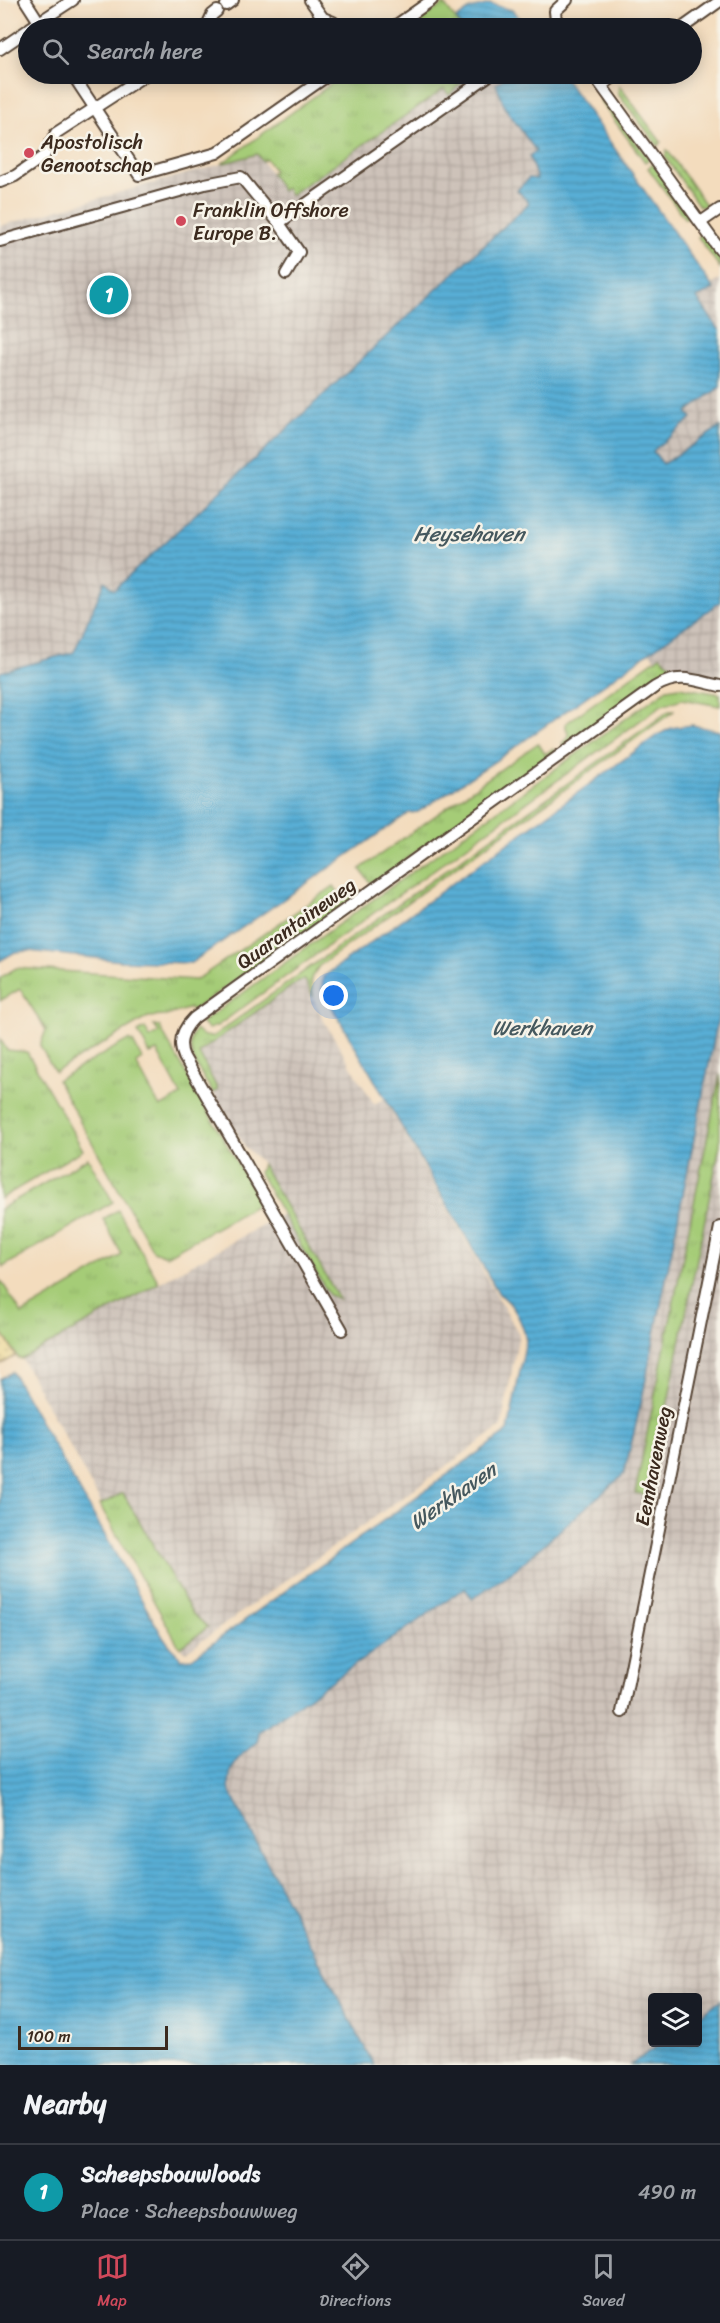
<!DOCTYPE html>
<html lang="en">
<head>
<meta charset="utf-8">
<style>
	body { margin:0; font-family:Sriracha,sans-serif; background:#242831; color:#f1f3f6 }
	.controls { position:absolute; right:18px; bottom:18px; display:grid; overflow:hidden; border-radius:6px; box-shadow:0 3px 15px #0003 }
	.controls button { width:54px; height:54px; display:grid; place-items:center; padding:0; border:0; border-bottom:2px solid #363941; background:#171b24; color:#f1f3f6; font:30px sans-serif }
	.scale { position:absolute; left:18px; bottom:15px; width:150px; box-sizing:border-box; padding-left:6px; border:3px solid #3b2a1e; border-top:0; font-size:16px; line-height:21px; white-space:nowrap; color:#3b2a1e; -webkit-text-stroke:4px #f7f3e8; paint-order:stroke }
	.you { position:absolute; left:334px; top:996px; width:21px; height:21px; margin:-15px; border:4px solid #fff; border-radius:50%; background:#1a73e8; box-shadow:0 0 0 9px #1a73e833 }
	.badge { display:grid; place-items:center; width:39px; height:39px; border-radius:50%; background:#d1495b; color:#fff; font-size:20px; font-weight:700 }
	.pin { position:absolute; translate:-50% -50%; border:3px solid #fff; box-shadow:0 2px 6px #0006 }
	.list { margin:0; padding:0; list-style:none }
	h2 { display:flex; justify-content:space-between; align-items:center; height:78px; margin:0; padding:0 24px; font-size:26px }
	h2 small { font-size:20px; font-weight:400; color:#9ea1a6 }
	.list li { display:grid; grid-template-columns:39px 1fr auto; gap:18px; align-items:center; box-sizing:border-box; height:96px; padding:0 24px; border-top:2px solid #363941 }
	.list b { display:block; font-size:22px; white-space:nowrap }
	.list p { margin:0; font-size:20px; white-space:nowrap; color:#9ea1a6 }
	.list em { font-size:20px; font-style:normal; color:#9ea1a6 }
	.icon { flex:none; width:33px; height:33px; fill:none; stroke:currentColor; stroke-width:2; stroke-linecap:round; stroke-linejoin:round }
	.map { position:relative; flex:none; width:720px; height:2065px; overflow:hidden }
	.search { position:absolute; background:#171b24; box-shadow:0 3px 15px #0003; left:18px; right:18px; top:18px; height:66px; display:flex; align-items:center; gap:15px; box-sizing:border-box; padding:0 21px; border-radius:33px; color:#9ea1a6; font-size:22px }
	.sheet { height:174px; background:#171b24 }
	nav { display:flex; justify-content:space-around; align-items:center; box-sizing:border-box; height:84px; border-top:2px solid #363941; background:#171b24; font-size:16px; color:#9ea1a6 }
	nav a { display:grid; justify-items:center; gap:3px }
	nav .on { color:#d1495b }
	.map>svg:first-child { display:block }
</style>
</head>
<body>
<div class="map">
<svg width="720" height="2065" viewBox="0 0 720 2065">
	<defs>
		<pattern id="industrial-grid" width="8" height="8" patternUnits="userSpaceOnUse" patternTransform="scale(1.5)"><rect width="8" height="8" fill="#cdc2b9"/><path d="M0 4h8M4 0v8" fill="none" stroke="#b1a79f"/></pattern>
		<pattern id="grass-tufts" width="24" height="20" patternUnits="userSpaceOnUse" patternTransform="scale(1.5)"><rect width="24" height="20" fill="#a5cc77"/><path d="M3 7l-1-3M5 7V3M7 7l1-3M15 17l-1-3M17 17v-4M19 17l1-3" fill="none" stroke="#8faf66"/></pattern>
		<pattern id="sand-dots" width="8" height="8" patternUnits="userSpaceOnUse" patternTransform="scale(1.5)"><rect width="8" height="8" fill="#eeda9e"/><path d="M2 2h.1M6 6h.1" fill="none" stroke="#cdbb88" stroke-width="1.8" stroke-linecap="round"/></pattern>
		<pattern id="water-rules" width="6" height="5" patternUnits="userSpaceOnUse" patternTransform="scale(1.5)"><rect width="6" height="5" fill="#58aed5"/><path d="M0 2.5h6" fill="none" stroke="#4a8eac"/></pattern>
	</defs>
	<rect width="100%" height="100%" fill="#f7f3e8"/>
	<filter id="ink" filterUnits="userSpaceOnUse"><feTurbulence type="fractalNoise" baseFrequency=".0167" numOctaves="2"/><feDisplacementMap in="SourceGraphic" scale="12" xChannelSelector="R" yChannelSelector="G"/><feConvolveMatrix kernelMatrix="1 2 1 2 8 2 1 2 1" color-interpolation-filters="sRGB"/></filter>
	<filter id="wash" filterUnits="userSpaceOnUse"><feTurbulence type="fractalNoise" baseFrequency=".008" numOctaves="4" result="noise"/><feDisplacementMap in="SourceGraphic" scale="24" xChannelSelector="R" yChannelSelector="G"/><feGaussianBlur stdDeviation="1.35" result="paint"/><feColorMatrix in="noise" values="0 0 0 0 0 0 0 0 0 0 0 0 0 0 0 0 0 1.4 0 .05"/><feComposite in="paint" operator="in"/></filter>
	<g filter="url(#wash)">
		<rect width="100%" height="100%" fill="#f3dcbd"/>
		<g fill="url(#industrial-grid)" fill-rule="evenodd">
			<path d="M471,74H509L496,84L505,108L536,152L529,156L537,179L533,180L529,202L113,591L104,582L74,652L0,672V226L257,154L283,190L445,89L449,95Z"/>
			<path d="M720,279V340L693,299Z"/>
			<path d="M720,364V452L668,485L631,427Z"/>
			<path d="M720,590V679L659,666L645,645Z"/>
			<path d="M720,887V2065H325L167,1748L584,1469ZM652,1998H698V2042H652Z"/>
			<path d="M305,980L324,1021L374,1104L384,1099L519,1334L501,1427L186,1652L180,1648L22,1359L288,1211L260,1161L245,1147L213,1093L218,1089L199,1053L299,981Z"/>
		</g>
		<g fill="url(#grass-tufts)" stroke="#707b4a" stroke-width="1.5">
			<path d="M444,4L462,28H409Z"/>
			<path d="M345,74H475L461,83L449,95L444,89L290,195L286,188L282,191L271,173L274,170L266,159L262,161L257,154L221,164Z"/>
			<path d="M619,85L661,142L658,146L618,94Z"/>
			<path d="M604,99L649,159L645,162L600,101Z"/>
			<path d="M667,150L706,205L705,207L699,206L665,157Z"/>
			<path d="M653,164L689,216L685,219L648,168Z"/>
			<path d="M703,233L720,258V268L698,237Z"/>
			<path d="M660,656L671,665L660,677L564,747L562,743L569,737L565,724Z"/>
			<path d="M679,687L720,694V706L682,699L662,705L217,1026L208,1029L201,1023L660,694L667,689Z"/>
			<path d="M669,711H674L319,966L311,978L313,997L305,980L299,981L201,1051L199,1053L218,1090L213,1093C203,1075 181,1051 195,1030L204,1036L212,1037Z"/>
			<path d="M538,743L545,754L553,749L556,751L371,884L360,869Z"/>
			<path d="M334,886L343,899L351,894L354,898L193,1010L190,1008L166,1016L148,1017L55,1072L40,1046L46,1030L20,989L0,1001V978L16,968L196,980Z"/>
			<path d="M154,1025L159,1026L258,1199L255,1206L166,1256L153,1251L57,1080L128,1040L133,1042L142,1059L136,1063L160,1107L181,1095L157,1051L150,1054L138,1032L145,1028L150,1038L159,1033Z"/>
			<path d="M0,1039L7,1050L27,1052L83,1150L0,1199Z"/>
			<path d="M720,1075V1145L649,1496L635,1493Z"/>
			<path d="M88,1158L113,1202L3,1267L0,1262V1209Z"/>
			<path d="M262,1164L339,1299L329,1295L259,1173Z"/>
			<path d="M118,1210L159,1283L22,1359L18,1358L0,1329V1279L22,1314L122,1255L103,1219Z"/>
			<path d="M123,1493L193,1614L208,1627L180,1648L100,1505Z"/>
		</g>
		<path fill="url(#sand-dots)" stroke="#94825e" stroke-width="1.5" d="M0,1329L16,1356L0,1365Z"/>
		<g fill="url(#water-rules)" stroke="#4a6c7a" stroke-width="1.5">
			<path d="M490,4L512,10L529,28H462L456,19L470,9Z"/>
			<path d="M509,74H562L714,289L697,298L720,331V387L687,412L692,418L653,451L663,464L720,427V602L497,760L418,812L409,813L191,963L122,961L28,951L15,952L0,961V672L74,652L105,581L114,590L529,203L517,190L529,178L537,179L529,156L536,151L505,108L496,84Z"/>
			<path d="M692,725L720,731V1009L642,1399L624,1474L517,1568L472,1599L465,1588L259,1732L258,1742C239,1755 226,1767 230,1792L374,2065H0V1379L12,1372L163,1637L181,1659L192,1658L508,1431L526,1340C523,1324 514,1303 499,1294L322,990L323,977L656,736L671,728Z"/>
			<path d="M720,2000V2065H630L662,2043L698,2042V2017Z"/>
		</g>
	</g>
	<g filter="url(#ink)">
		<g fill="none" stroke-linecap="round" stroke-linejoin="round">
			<g stroke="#574536" stroke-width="14">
				<g id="minor">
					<path d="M25,0L43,28"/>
					<path d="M310,0L323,18L333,22L338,28"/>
					<path d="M226,5L233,0"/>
					<path d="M30,28L73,0"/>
					<path d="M206,28L212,15L217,11"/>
					<path d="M392,28L432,0"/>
					<path d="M560,28L556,21L555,11L567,0"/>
					<path d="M682,28L720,1"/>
					<path d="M0,49L28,30"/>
					<path d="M72,74L139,175L217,153L330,74"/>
					<path d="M593,74L720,250"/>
					<path d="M602,85L618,74"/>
					<path d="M0,182L15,176L44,156L56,133L147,74"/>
					<path d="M701,222L720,209"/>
					<path d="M279,223L299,252L286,274"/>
					<path d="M0,241L205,184L241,177L279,223L491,74"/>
					<path d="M342,1330L184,1057C177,1042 183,1029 194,1018L655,687C679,673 693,680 720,686"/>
					<path d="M622,1712L720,1227"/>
				</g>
			</g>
			<use href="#minor" stroke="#fff" stroke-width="10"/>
		</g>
	</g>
	<g fill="#d1495b" stroke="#f7f3e8" stroke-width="2">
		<circle cx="29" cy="153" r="6"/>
		<circle cx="181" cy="221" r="6"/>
	</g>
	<g text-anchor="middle" stroke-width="5" stroke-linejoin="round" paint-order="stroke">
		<g font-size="20" fill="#3b2a1e" stroke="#f7f3e8" text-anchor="start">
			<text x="41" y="149">Apostolisch<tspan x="41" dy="23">Genootschap</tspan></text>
			<text x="193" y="217">Franklin Offshore<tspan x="193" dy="23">Europe B.</tspan></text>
		</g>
		<g font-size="20" fill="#3b2a1e" stroke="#f7f3e8">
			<text transform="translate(296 923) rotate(-36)" y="7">Quarantaineweg</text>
			<text transform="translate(653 1466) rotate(-79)" y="7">Eemhavenweg</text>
		</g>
		<g font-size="21" font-style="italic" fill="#45585e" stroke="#f7f3e8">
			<text x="469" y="541">Heysehaven</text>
			<text x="542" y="1035">Werkhaven</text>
			<text transform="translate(453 1496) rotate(-35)" y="7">Werkhaven</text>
		</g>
	</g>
</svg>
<div class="controls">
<button><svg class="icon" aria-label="layers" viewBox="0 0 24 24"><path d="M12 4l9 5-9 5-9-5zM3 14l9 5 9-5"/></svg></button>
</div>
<div class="scale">100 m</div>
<div class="you"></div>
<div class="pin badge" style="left:109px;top:295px;background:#0f9aa8">1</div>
<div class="search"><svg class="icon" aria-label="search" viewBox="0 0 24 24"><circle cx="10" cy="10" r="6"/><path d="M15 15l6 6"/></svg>Search here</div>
</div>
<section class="sheet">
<h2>Nearby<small></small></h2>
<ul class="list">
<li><span class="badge" style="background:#0f9aa8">1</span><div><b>Scheepsbouwloods</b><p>Place · Scheepsbouwweg</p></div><em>490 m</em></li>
</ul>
</section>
<nav>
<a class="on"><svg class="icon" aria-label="map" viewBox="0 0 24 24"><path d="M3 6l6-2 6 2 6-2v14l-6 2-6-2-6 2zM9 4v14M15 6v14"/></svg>Map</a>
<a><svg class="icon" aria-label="directions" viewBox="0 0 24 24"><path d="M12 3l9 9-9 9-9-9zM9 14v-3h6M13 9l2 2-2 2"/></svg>Directions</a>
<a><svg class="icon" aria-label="saved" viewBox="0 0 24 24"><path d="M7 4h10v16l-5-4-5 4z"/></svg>Saved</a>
</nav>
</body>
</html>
